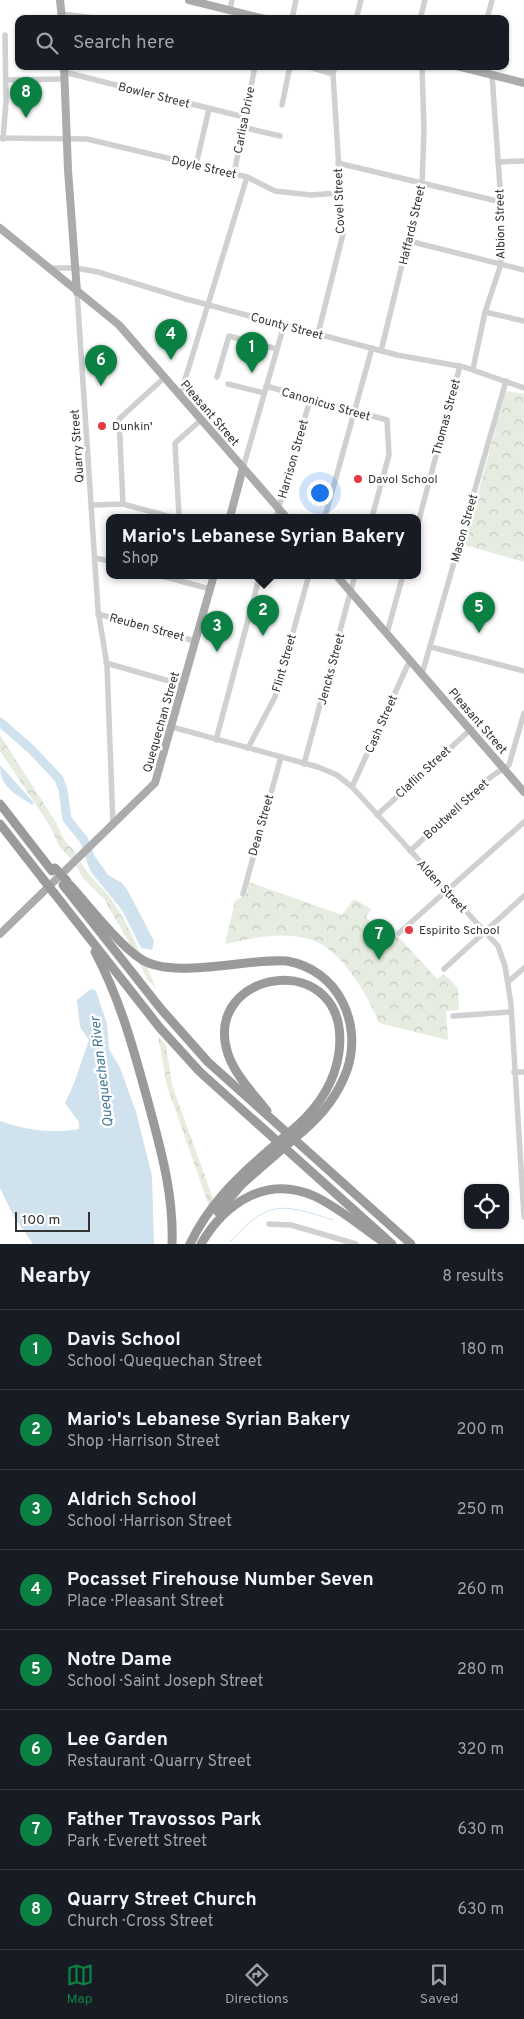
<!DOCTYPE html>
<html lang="en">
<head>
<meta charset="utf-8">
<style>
	body { margin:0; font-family:Overpass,sans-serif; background:#242831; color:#f1f3f6 }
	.controls { position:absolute; right:15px; bottom:15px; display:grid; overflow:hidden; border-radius:10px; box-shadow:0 1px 4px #0004 }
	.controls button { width:45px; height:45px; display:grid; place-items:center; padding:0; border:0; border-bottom:1px solid #363941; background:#171b24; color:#f1f3f6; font:25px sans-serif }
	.scale { position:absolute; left:15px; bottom:12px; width:75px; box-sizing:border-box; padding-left:5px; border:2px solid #333; border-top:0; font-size:14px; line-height:18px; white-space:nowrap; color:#333; -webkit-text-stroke:4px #fff; paint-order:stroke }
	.you { position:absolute; left:319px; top:492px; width:18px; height:18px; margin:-12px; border:4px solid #fff; border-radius:50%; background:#1a73e8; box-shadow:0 0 0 8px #1a73e833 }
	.badge { display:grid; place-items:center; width:32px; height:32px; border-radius:50%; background:#0b8043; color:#fff; font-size:16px; font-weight:700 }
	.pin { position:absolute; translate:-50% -41px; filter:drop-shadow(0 1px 2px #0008) }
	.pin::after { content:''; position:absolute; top:26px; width:18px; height:15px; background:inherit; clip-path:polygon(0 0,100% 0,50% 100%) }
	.popup { position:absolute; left:106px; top:514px; width:315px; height:65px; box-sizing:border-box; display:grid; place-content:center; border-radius:10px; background:#171b24; filter:drop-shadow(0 1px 4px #0005); font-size:16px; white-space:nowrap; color:#9ea1a6 }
	.popup b { font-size:19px; color:#f1f3f6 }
	.popup::after { content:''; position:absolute; left:50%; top:100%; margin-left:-10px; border:10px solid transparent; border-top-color:#171b24 }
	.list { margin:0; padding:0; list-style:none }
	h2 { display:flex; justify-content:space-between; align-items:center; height:65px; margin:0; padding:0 20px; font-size:21px }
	h2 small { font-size:16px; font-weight:400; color:#9ea1a6 }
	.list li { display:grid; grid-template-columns:32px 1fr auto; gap:15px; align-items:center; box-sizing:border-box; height:80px; padding:0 20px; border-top:1px solid #363941 }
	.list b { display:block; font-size:19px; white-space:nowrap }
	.list p { margin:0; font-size:16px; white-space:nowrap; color:#9ea1a6 }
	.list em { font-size:16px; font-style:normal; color:#9ea1a6 }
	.icon { flex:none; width:28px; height:28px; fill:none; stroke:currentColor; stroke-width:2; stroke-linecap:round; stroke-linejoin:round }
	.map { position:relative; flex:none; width:524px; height:1244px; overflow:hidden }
	.search { position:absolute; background:#171b24; box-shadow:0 1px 4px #0004; left:15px; right:15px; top:15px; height:55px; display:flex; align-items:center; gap:12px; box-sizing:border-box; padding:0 18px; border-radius:10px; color:#9ea1a6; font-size:19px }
	.sheet { height:705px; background:#171b24 }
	nav { display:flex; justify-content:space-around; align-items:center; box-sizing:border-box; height:70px; border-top:1px solid #363941; background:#171b24; font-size:14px; color:#9ea1a6 }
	nav a { display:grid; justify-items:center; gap:2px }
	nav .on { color:#0b8043 }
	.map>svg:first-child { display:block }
</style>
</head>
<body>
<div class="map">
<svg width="524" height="1244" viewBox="0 0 524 1244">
	<defs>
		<pattern id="forest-crowns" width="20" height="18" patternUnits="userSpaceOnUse" patternTransform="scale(1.25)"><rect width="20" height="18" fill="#e6ecdf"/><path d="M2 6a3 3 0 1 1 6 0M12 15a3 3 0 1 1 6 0" fill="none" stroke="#c6cbc0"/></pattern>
	</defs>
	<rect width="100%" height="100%" fill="#fff"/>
	<g fill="url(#forest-crowns)">
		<path d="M506,391L524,394V562L464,545Z"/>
		<path d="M0,735L55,821L65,841L77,854L71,859L59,846L50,826L0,751Z"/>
		<path d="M81,862C88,876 98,883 108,895C123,914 134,939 144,961L136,955L104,899L83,878L76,866Z"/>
		<path d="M249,882L342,915L354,899L371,909L366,917L387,940L395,933L437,979L444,974L458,988L459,1010L446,1011L448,1040L379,1023C368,995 340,947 309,939C281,931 252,938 225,944L235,901L247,893Z"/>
		<path d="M138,960L146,965L156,988L147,979Z"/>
		<path d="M158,1036L166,1045L172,1085L214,1201L209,1206L167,1086Z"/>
	</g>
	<path fill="#e6ecdf" d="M274,907L291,913V922L287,923L270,918L271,908Z"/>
	<g fill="#cfe2ee">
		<path d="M0,765L34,803L32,805C15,793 0,788 0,765Z"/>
		<path d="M94,855L108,875L122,883L128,891L154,941L152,950L141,948L122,910L91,872L88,859Z"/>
		<path d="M91,989L96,991L107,1024L109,1049L120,1068L136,1112L152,1176L154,1244H33L14,1217L0,1188V1121C26,1130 52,1134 79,1129V1122L65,1103L73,1086L89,1040L80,1027L77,1000Z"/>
	</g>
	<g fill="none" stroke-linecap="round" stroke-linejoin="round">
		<path stroke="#cfe2ee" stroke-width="1" d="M230,1242C268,1200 281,1203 333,1220"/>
		<path stroke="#cfe2ee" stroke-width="9" d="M0,722L33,751L59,779L63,790L67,819L84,840L94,868"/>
		<g stroke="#d0d0d0" stroke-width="5.5">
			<path d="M230,10L232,0"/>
			<path d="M61,14L105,19"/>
			<path d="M292,19L296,0"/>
			<path d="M356,19L361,0"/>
			<path d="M420,19L425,0"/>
			<path d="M487,19L492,0"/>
			<path d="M306,66L333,74"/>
			<path d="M64,72L244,117"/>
			<path d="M6,80L64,79"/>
			<path d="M282,105L290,66"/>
			<path d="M242,127L280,136"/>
			<path d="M0,138L87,139L247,177L275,191L311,195L339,193"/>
			<path d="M3,139L6,102L5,35"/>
			<path d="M498,162L524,161"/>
			<path d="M338,163L501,202"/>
			<path d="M196,165L209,109"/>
			<path d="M234,174L255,66"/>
			<path d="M409,241L524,270"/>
			<path d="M50,268H76L98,272L186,299L397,355L464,367L524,388"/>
			<path d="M77,292L98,610L107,665L113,825"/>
			<path d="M485,312L524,321"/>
			<path d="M318,334L343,234L333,74L335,66"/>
			<path d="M381,351L422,183L424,130L422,66"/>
			<path d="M473,369L485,312L501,264V202L492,75"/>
			<path d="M217,377L229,336L277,349"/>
			<path d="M228,384L264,393"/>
			<path d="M266,386L387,420L389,455L372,517"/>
			<path d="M180,396L247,177"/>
			<path d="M243,468L284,325"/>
			<path d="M123,504L119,419L164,378"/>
			<path d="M92,505L123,504L171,517"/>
			<path d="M179,517L175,443L201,420"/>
			<path d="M276,517L310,400"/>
			<path d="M325,517L372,348"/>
			<path d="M417,527L460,366"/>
			<path d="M95,558L109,561"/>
			<path d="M158,575L210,589"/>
			<path d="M98,614L195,641"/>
			<path d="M387,633L403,575"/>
			<path d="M431,647L524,671"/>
			<path d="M106,663L183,685"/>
			<path d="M422,674L506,381"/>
			<path d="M172,727L318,767L337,775L352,787L498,946L505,966L511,1004L524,1217"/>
			<path d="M216,740L260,575"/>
			<path d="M248,748L275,697L309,575"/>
			<path d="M304,764L355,575"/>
			<path d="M352,787L410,660"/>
			<path d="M377,815L470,730"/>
			<path d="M410,851L492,776L509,765L524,713"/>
			<path d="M243,894L281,757"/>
			<path d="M399,933L524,822"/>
			<path d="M444,969L524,896"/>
			<path d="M508,982L524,968"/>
			<path d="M453,1016L511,1012"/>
			<path d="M514,1072H524"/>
			<path d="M269,1224L291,1225L356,1244"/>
		</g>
		<g stroke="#ababab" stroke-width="8">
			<path d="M60,0L62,19"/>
			<path d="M189,0L265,19"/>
			<path d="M64,66L68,170L77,292"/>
			<path d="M457,66L524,83"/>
			<path d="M0,228L119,325L286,517"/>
			<path d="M230,517L243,468"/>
			<path d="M336,575L524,792"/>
			<path d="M0,934L155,783L214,575"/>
		</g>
		<g stroke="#9a9a9a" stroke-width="9">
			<path d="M0,804L52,871"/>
			<path d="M0,824L43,879"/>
			<path d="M63,885L161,1009L208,1062L411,1244"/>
			<path d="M70,885C88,905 120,946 141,959C172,980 248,958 287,961C338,970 363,1023 347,1070C338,1095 322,1115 303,1131"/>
			<path d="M54,893L160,1028L200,1072L392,1244"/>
			<path d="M95,952C120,999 133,1047 147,1098C160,1147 174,1193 172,1244"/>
			<path d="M267,1111C253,1093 235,1075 228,1054C200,967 352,946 339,1052C335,1083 319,1106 297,1126"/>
			<path d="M218,1212L242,1184L274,1156"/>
			<path d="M190,1244C208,1206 236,1178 268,1151"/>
			<path d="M201,1244C225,1203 266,1175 314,1196C338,1207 360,1226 382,1241"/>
		</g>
		<g stroke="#9a9a9a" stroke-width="9">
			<path d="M55,868L67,881"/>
			<path d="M43,879L54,893"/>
			<path d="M268,1151L297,1126"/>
			<path d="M274,1156L303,1131"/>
		</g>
	</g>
	<g fill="#e63946" stroke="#fff" stroke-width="2">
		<circle cx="102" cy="426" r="5"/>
		<circle cx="358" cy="479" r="5"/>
		<circle cx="409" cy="930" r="5"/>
	</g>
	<g text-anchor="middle" stroke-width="5" stroke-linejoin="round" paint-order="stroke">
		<g font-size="12" fill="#333" stroke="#fff">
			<text transform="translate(154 95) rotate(14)" y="4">Bowler Street</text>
			<text transform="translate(244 120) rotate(-79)" y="4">Carlisa Drive</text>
			<text transform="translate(204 167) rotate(13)" y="4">Doyle Street</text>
			<text transform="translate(339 201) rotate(-92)" y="4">Covel Street</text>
			<text transform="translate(500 224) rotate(-91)" y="4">Albion Street</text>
			<text transform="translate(412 225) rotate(-77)" y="4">Haffards Street</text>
			<text transform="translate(287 326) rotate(15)" y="4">County Street</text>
			<text transform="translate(326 404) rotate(16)" y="4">Canonicus Street</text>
			<text transform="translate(210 413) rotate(49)" y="4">Pleasant Street</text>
			<text transform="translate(446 417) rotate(-75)" y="4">Thomas Street</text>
			<text transform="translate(77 446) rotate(-94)" y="4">Quarry Street</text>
			<text transform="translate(293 459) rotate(-74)" y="4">Harrison Street</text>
			<text transform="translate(464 528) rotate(-74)" y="4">Mason Street</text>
			<text transform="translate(147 627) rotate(15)" y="4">Reuben Street</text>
			<text transform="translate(284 663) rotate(-74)" y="4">Flint Street</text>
			<text transform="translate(331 669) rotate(-75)" y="4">Jencks Street</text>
			<text transform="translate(478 721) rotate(49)" y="4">Pleasant Street</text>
			<text transform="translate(161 722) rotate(-74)" y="4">Quequechan Street</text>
			<text transform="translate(381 724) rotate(-66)" y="4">Cash Street</text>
			<text transform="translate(423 772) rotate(-43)" y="4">Claflin Street</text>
			<text transform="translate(456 809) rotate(-42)" y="4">Boutwell Street</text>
			<text transform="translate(261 825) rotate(-74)" y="4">Dean Street</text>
			<text transform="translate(442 886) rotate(47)" y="4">Alden Street</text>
		</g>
		<g font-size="12" fill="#333" stroke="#fff" text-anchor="start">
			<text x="112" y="430">Dunkin'</text>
			<text x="368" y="483">Davol School</text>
			<text x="419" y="934">Espirito School</text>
		</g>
		<g font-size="14" font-style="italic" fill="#3f7597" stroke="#fff">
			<text transform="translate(101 1072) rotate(-97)" y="5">Quequechan River</text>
		</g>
	</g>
</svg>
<div class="controls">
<button><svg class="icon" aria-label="locate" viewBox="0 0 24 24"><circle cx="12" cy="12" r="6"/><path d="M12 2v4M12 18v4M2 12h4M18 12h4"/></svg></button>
</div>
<div class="scale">100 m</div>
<div class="you"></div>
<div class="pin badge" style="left:252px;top:373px">1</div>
<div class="pin badge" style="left:263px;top:636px">2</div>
<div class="popup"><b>Mario's Lebanese Syrian Bakery</b>Shop</div>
<div class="pin badge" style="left:217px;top:652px">3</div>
<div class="pin badge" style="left:171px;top:360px">4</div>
<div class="pin badge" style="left:479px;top:633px">5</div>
<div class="pin badge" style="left:101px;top:386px">6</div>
<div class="pin badge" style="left:379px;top:960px">7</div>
<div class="pin badge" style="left:26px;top:118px">8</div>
<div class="search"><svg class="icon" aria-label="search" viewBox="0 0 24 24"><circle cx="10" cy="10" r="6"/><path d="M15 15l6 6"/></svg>Search here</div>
</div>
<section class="sheet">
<h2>Nearby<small>8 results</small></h2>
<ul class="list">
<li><span class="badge">1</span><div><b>Davis School</b><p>School · Quequechan Street</p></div><em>180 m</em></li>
<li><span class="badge">2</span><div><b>Mario's Lebanese Syrian Bakery</b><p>Shop · Harrison Street</p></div><em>200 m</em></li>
<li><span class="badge">3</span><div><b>Aldrich School</b><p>School · Harrison Street</p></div><em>250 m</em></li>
<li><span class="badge">4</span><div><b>Pocasset Firehouse Number Seven</b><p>Place · Pleasant Street</p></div><em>260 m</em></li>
<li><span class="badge">5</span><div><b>Notre Dame</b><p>School · Saint Joseph Street</p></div><em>280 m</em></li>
<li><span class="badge">6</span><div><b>Lee Garden</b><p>Restaurant · Quarry Street</p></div><em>320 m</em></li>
<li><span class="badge">7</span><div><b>Father Travossos Park</b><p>Park · Everett Street</p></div><em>630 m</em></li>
<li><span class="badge">8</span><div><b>Quarry Street Church</b><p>Church · Cross Street</p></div><em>630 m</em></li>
</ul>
</section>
<nav>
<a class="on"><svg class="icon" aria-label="map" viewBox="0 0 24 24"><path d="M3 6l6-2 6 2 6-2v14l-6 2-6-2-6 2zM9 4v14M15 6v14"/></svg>Map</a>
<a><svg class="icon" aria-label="directions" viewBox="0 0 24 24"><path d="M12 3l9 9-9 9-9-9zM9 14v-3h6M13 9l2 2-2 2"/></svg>Directions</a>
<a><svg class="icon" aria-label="saved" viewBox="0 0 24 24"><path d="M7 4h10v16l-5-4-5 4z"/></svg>Saved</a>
</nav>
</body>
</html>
